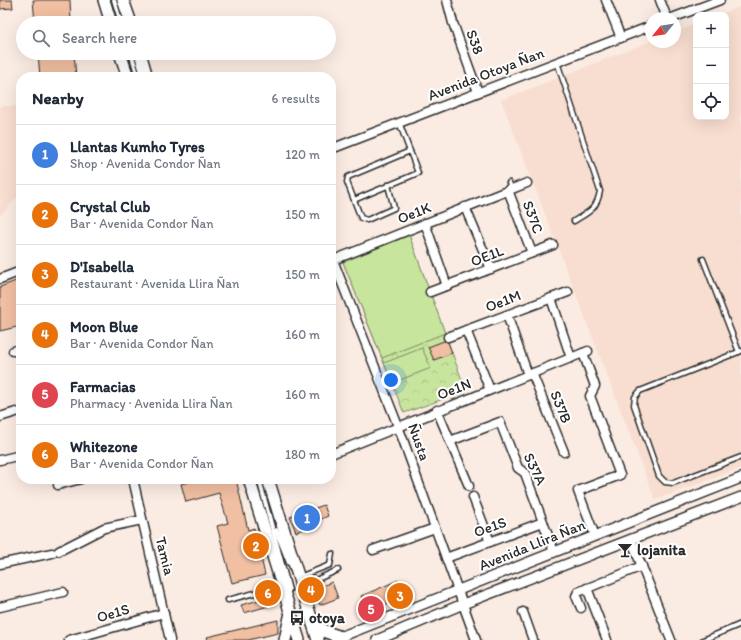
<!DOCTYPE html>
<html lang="en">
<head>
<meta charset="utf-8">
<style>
	body { margin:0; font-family:Itim,sans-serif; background:#f2f2f3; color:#1f2937 }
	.controls { position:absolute; right:12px; top:12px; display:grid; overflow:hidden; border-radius:8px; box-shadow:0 4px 16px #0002 }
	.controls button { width:36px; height:36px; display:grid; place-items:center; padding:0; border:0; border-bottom:1px solid #e0e1e3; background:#fff; color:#1f2937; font:20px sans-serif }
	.compass { position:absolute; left:645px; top:12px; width:36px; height:36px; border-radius:50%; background:#fff; box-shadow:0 4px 16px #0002; rotate:240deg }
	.you { position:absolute; left:391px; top:380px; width:14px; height:14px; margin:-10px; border:3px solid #fff; border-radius:50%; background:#1a73e8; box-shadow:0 0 0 6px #1a73e833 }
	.badge { display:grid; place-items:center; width:26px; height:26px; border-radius:50%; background:#b45309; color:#fff; font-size:13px; font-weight:700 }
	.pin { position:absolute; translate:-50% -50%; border:2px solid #fff; box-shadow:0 1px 4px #0006 }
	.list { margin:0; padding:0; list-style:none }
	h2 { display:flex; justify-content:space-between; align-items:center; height:52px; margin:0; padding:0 16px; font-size:17px }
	h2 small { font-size:13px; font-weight:400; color:#747a83 }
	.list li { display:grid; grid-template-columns:26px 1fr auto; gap:12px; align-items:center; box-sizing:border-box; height:60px; padding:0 16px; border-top:1px solid #e0e1e3 }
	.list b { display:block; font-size:15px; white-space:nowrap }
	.list p { margin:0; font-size:13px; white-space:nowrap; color:#747a83 }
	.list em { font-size:13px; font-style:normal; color:#747a83 }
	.icon { flex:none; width:22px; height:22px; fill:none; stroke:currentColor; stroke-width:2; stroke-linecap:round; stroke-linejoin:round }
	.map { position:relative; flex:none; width:741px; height:640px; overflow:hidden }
	.search { position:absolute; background:#fff; box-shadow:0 4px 16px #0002; left:16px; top:16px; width:320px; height:44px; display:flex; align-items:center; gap:10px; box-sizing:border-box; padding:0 14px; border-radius:22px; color:#747a83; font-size:15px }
	.panel { position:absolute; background:#fff; box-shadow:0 4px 16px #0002; left:16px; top:72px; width:320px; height:412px; border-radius:16px }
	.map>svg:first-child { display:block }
</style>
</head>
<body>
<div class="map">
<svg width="741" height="640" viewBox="0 0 741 640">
	<defs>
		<pattern id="park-crowns" width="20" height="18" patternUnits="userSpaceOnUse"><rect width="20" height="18" fill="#c8e59d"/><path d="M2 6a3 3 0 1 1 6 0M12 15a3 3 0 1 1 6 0" fill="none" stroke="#acc587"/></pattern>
	</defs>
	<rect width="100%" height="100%" fill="#fbece3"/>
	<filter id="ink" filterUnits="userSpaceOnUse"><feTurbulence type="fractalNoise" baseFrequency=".025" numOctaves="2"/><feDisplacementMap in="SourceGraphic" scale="8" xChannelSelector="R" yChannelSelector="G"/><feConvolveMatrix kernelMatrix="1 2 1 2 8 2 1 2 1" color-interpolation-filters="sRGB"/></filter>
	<g filter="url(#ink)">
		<g fill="#f8ded0">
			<path d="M741,6V468L655,500L501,100L651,41L675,42V32L696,24V117H726V15H719Z"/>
			<path d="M0,106H21V193L0,216Z"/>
		</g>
		<path fill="url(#park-crowns)" stroke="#7a8864" d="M409,235L466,391L404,413L343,262Z"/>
		<g fill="#c8e59d" stroke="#7a8864">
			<path d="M409,235L445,333L382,358L343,262Z"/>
			<path d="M422,348L431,368L392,383L384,363Z"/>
		</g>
		<g fill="#f1bfa2" stroke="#2b2b2b">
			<path d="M0,0H12L13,8L0,9Z"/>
			<path d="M33,0H70L71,23H35Z"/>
			<path d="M38,53H74L76,77H40Z"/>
			<path d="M21,279V326L0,331V287Z"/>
			<path d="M444,341L448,342L452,353L434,360L428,347Z"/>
			<path d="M199,479H236L248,530L254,528L265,575L232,583L217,526L228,523L219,493L186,502L181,484Z"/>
			<path d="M324,505L328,516L319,520L321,523L296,532L290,517Z"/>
			<path d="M399,580L406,596L368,612L361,596Z"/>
			<path d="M332,582L338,598L320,605L314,589Z"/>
			<path d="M270,597L272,605L244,613L241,605Z"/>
			<path d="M278,620V633L248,640H208L207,637Z"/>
		</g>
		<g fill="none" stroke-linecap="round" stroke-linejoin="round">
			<g stroke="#2b2b2b" stroke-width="7">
				<g id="service">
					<path d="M114,0L121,23"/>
					<path d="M131,53L138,77"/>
					<path d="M557,62L600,191C597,209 589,212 574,221"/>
					<path d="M509,183L512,189"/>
					<path d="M388,185L394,208L367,220L361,218L347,182L348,177L410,151"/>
					<path d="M354,200L418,173L399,122"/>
					<path d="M703,259L739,352"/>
					<path d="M741,351L640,391L635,397L634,405L659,476L665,482L673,483L741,457"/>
					<path d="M259,479L289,590"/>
					<path d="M276,530L289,563"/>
					<path d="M299,577L330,565L332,554"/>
					<path d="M302,586L338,570"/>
					<path d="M228,600L281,586"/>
					<path d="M703,640L741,624"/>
				</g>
			</g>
			<g stroke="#2b2b2b" stroke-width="11">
				<g id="minor">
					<path d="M447,0L453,23L478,92"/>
					<path d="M606,0L621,38"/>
					<path d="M660,0L667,18"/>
					<path d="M672,18L720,0"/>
					<path d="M331,149L651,26"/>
					<path d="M508,190L532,253"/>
					<path d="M465,207L491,269"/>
					<path d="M425,223L447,286"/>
					<path d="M331,255L398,426L476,640"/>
					<path d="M331,261L527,183"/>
					<path d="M0,279L21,271"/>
					<path d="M430,292L553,245"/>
					<path d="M551,298L571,358"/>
					<path d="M507,315L528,375"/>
					<path d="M466,330L490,390"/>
					<path d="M448,337L568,292"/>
					<path d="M13,351L21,349"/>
					<path d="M583,353L595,386L590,396L620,475L578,491L595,536"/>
					<path d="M532,373L564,452"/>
					<path d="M437,410L469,486"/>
					<path d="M0,417L16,412"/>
					<path d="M450,441L500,422L518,468L525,473L554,552"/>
					<path d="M331,454L588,351"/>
					<path d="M0,460L21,455"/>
					<path d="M133,479L170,640"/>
					<path d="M58,485L81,479"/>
					<path d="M473,497L490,542"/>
					<path d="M631,539L671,640"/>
					<path d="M373,550L435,528"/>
					<path d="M59,551L104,528L142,520"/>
					<path d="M446,558L543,522"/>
					<path d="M0,564L52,553"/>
					<path d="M587,588L607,640"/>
					<path d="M0,607L63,592"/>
					<path d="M581,608L576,596L578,592L642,566"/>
					<path d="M523,612L533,640"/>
					<path d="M69,640L164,613"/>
				</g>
			</g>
			<g stroke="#2b2b2b" stroke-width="12">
				<g id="tertiary">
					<path d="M335,639L741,478"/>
					<path d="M377,640L463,604L741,497"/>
				</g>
			</g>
			<g stroke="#2b2b2b" stroke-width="14">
				<g id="secondary">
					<path d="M104,0L111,23"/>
					<path d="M123,0L131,23"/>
					<path d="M120,53L128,77"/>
					<path d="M140,53L147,77"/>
					<path d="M249,479L299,640"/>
					<path d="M268,479L318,640"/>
					<path d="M313,624L326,632L341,637"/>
					<path d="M285,640L290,617"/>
				</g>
			</g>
			<use href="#service" stroke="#fff" stroke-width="4"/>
			<use href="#minor" stroke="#fff" stroke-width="8"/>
			<use href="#tertiary" stroke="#fff" stroke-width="9"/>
			<use href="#secondary" stroke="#fff" stroke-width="11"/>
		</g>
	</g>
	<defs>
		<g id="bar-bare" transform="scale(1.2)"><path d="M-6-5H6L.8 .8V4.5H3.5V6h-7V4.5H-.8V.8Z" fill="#2b2b2b" stroke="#fff" stroke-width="2.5" paint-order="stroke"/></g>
		<g id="bus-bare" transform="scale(1.2)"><path d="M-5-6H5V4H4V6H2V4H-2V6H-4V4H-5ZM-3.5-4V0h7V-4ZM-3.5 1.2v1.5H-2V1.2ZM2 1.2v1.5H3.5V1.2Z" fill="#2b2b2b" stroke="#fff" stroke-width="2.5" paint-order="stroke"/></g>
	</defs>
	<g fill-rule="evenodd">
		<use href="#bar-bare" x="625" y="550"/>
		<use href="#bus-bare" x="297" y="618"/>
	</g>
	<g text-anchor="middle" stroke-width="4" stroke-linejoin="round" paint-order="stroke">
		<g font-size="15" fill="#2b2b2b" stroke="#fff">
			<text transform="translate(475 42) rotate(70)" y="5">S38</text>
			<text transform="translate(486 74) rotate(-21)" y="5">Avenida Otoya Ñan</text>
			<text transform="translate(414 213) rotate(-22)" y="5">Oe1K</text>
			<text transform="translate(533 217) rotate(70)" y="5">S37C</text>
			<text transform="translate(487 256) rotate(-21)" y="5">OE1L</text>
			<text transform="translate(503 301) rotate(-21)" y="5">Oe1M</text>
			<text transform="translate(454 389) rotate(-21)" y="5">Oe1N</text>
			<text transform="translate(561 407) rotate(68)" y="5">S37B</text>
			<text transform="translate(419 442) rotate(70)" y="5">Ñusta</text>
			<text transform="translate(535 469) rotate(64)" y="5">S37A</text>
			<text transform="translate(490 527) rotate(-20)" y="5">Oe1S</text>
			<text transform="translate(532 545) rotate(-22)" y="5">Avenida Llira Ñan</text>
			<text transform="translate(165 556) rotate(76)" y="5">Tamia</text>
			<text transform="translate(113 613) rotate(-16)" y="5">Oe1S</text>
		</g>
		<g font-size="15" font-weight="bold" fill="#2b2b2b" stroke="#fff" text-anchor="start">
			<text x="637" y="555">lojanita</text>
			<text x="309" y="623">otoya</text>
		</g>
	</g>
</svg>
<div class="controls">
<button>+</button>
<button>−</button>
<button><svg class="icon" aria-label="locate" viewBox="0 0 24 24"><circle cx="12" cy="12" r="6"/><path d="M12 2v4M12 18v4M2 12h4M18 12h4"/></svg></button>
</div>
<svg class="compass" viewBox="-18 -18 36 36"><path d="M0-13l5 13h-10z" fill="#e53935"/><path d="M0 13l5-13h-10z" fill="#747a83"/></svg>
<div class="you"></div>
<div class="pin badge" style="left:307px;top:518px;background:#3f7fe0">1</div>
<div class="pin badge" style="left:256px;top:546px;background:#e8710a">2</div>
<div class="pin badge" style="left:400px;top:596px;background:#e8710a">3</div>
<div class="pin badge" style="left:311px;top:590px;background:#e8710a">4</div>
<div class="pin badge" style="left:371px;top:609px;background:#e0444e">5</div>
<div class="pin badge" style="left:268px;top:593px;background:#e8710a">6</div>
<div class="search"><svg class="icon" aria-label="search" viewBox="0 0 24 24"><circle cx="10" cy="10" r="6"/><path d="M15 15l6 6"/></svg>Search here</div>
<section class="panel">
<h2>Nearby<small>6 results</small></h2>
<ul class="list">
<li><span class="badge" style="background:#3f7fe0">1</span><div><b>Llantas Kumho Tyres</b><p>Shop · Avenida Condor Ñan</p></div><em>120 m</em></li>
<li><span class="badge" style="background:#e8710a">2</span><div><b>Crystal Club</b><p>Bar · Avenida Condor Ñan</p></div><em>150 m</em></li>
<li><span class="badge" style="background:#e8710a">3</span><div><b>D'Isabella</b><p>Restaurant · Avenida Llira Ñan</p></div><em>150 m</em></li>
<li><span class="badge" style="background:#e8710a">4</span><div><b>Moon Blue</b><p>Bar · Avenida Condor Ñan</p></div><em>160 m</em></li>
<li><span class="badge" style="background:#e0444e">5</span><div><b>Farmacias</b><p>Pharmacy · Avenida Llira Ñan</p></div><em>160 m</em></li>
<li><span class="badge" style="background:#e8710a">6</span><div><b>Whitezone</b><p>Bar · Avenida Condor Ñan</p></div><em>180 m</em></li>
</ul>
</section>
</div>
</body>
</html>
